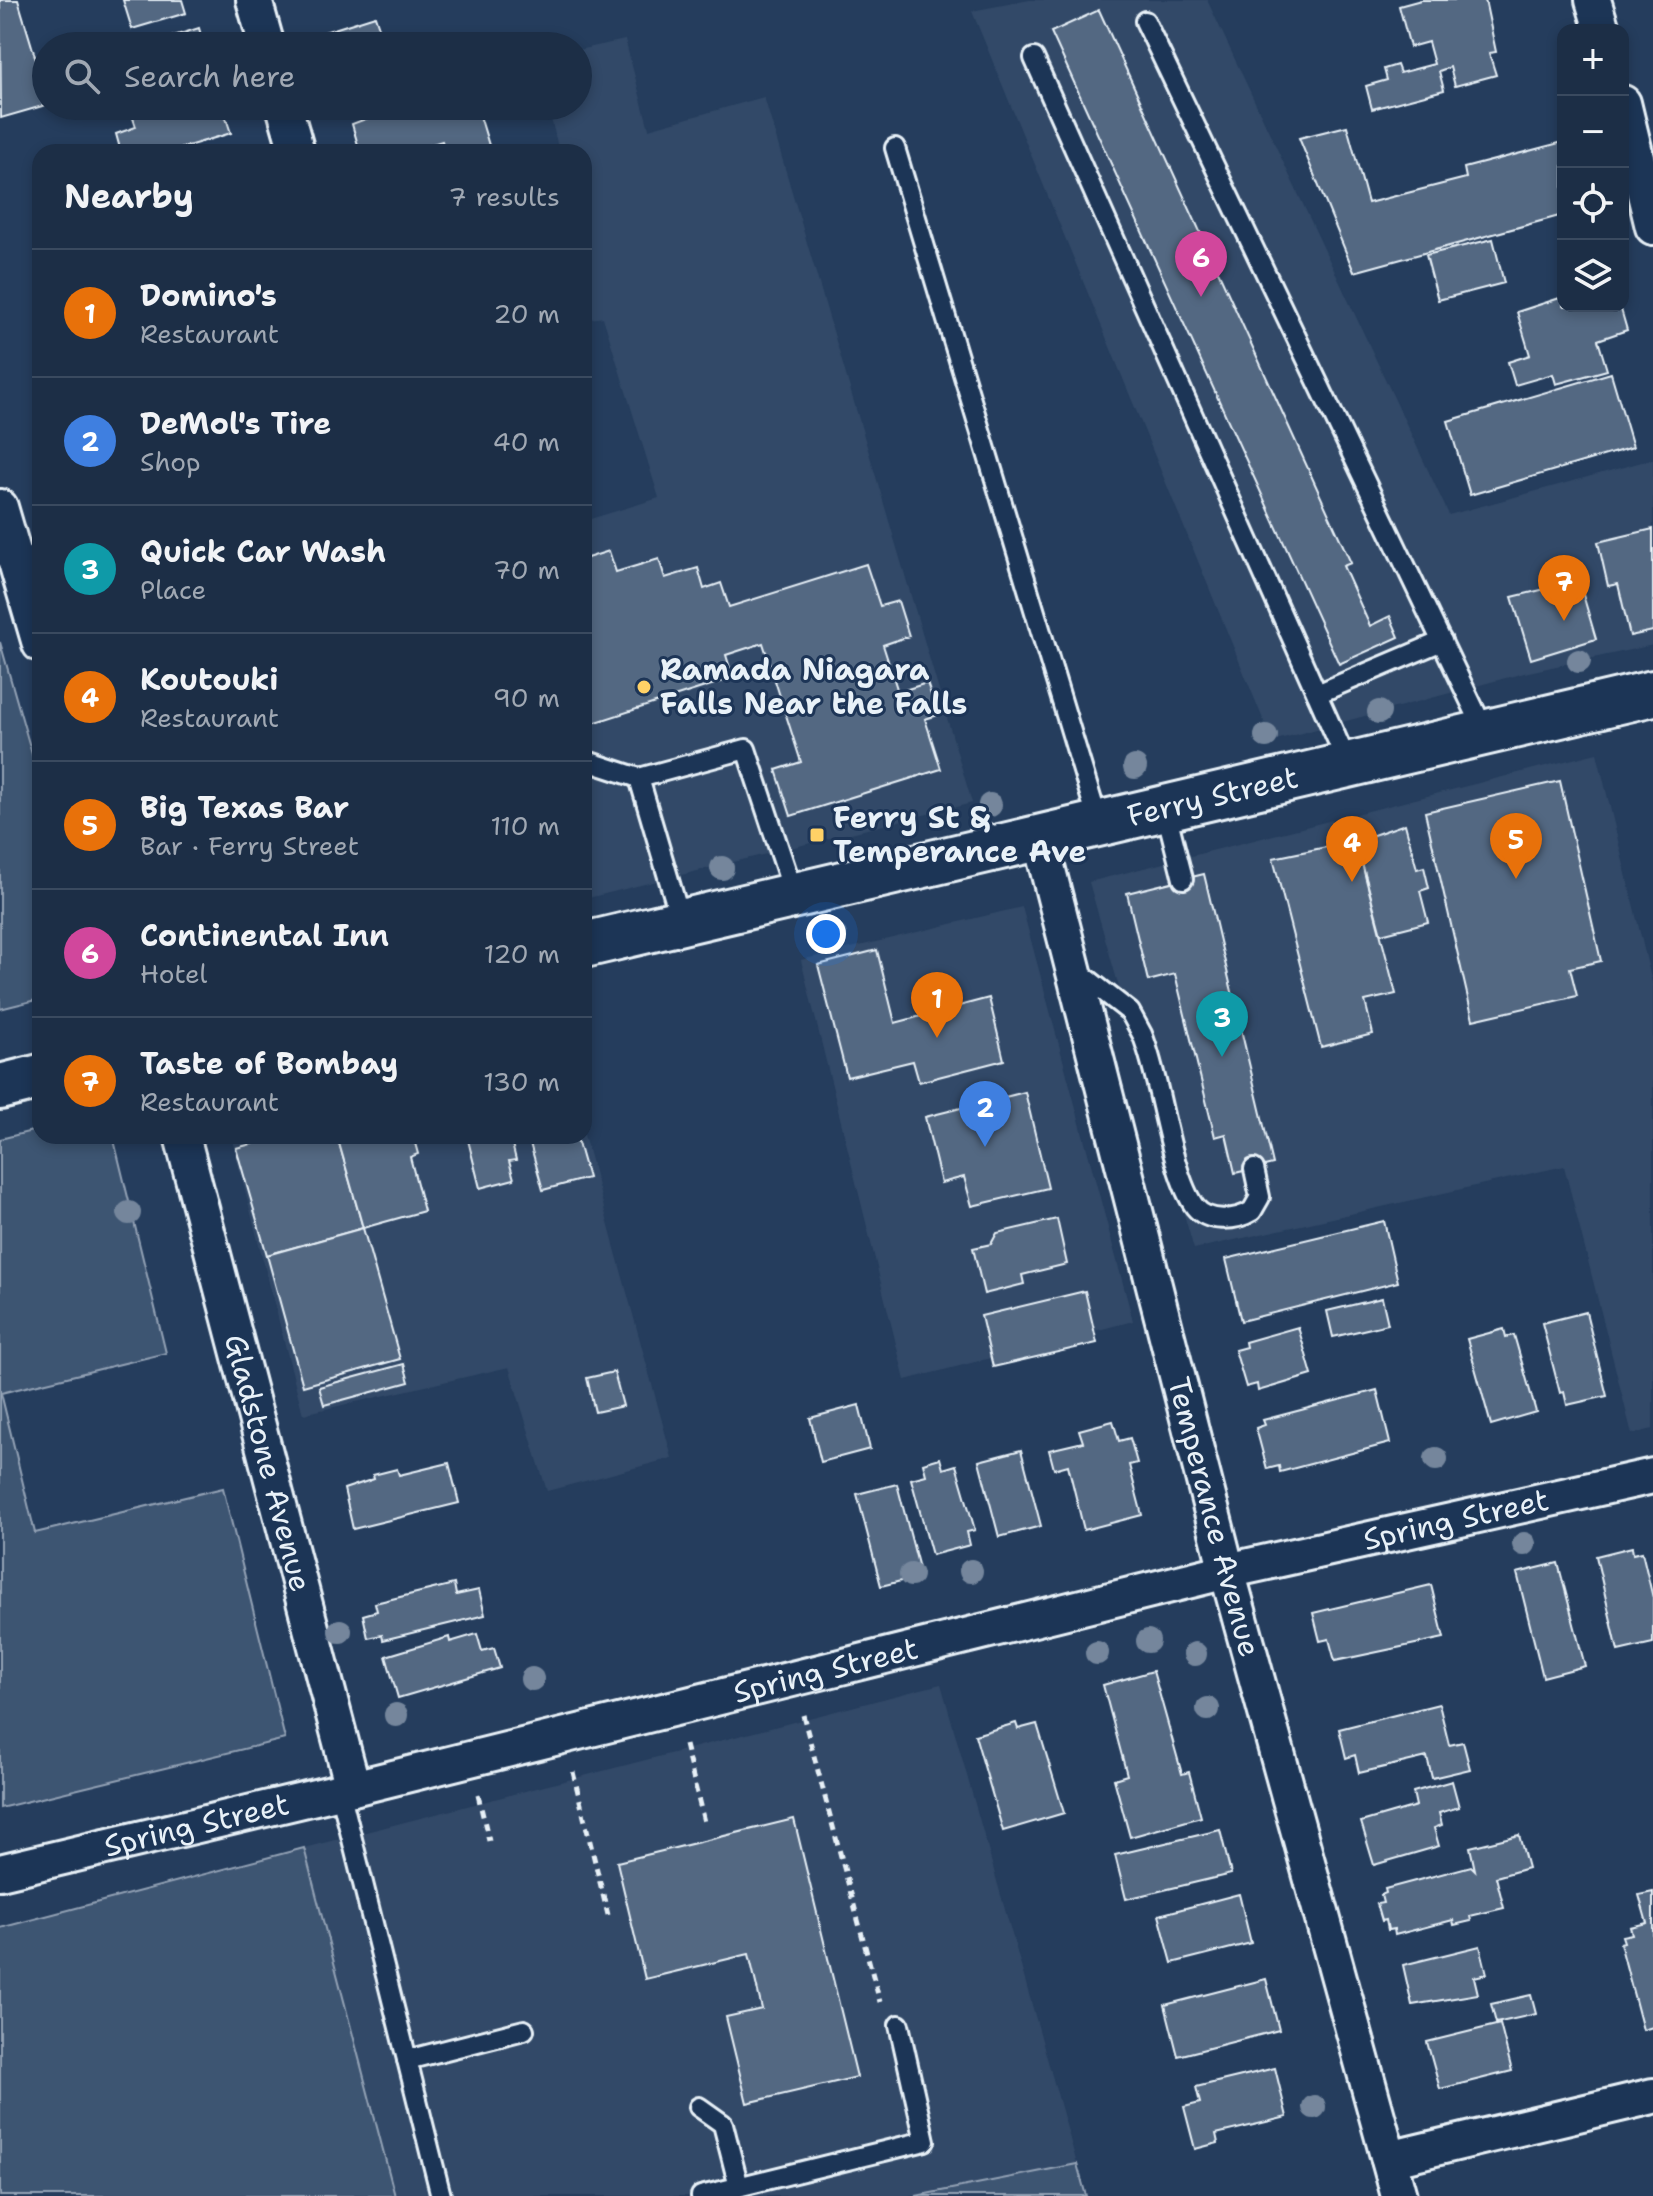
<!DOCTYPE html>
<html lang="en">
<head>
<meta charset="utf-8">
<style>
	body { margin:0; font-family:"Shantell Sans",sans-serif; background:#293a51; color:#f1f3f6 }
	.controls { position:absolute; right:24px; top:24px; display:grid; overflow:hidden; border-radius:16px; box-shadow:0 4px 12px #0003 }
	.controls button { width:72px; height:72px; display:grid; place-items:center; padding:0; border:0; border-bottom:2px solid #3a4a5f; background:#1c2e46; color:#f1f3f6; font:40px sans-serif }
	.you { position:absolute; left:826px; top:934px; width:28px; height:28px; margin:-20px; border:6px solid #fff; border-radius:50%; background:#1a73e8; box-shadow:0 0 0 12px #1a73e833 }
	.badge { display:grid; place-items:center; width:52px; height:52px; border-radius:50%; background:#ea580c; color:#fff; font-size:26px; font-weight:700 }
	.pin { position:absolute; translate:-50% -66px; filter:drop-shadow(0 2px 4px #0008) }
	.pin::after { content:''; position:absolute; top:42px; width:28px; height:24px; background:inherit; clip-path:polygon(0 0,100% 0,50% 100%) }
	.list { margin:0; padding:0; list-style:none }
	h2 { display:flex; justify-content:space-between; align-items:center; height:104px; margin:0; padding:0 32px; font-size:34px }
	h2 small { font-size:26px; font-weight:400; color:#a0a8b3 }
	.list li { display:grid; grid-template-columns:52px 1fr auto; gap:24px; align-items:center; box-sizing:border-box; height:128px; padding:0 32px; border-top:2px solid #3a4a5f }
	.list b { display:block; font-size:30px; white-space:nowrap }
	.list p { margin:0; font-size:26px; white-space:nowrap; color:#a0a8b3 }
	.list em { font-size:26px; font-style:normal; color:#a0a8b3 }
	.icon { flex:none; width:44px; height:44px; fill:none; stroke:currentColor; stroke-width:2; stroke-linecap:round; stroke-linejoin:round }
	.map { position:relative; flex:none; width:1653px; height:2196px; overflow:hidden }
	.search { position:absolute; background:#1c2e46; box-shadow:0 4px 12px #0003; left:32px; top:32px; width:560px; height:88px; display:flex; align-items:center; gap:20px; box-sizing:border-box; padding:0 28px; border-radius:44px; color:#a0a8b3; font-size:30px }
	.panel { position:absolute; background:#1c2e46; box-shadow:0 4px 12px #0003; left:32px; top:144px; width:560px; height:1000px; border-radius:24px }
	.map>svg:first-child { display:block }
</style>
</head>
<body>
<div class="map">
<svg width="1653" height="2196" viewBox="0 0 1653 2196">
	<rect width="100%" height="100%" fill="#253d5d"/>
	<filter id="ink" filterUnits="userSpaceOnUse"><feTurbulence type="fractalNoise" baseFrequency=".0125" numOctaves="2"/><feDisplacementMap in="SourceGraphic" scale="16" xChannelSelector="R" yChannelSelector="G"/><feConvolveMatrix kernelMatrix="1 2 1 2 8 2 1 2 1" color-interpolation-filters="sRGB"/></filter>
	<g filter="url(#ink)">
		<g fill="#334a68">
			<path d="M1030,0H1207L1449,515L1653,459V645L1524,673L1272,741L972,11Z"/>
			<path d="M625,40L649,129L764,97L972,803L584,899V521L659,498L603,317L584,320V152H540L558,147L548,106H578V50Z"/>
			<path d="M1597,753L1653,987V1429L1632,1434L1564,1166L1194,1249L1089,882Z"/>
			<path d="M1022,907L1133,1321L905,1380L801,960Z"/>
			<path d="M584,1135L672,1458L547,1491L509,1367L303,1414L231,1136Z"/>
			<path d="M941,1684L1077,2164L916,2196H395L304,1848Z"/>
		</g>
		<g fill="#3e5472" stroke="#93a2b5" stroke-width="2">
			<path d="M0,642L40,782V999L0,1009Z"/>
			<path d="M40,1129V1136H113L166,1353L1,1393L35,1533L223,1488L285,1739L0,1808V1139Z"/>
			<path d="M304,1848L395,2196H0V1928Z"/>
			<path d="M1077,2164L1086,2196H916Z"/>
		</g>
		<g fill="#536782" stroke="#e8f1f8" stroke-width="2">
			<path d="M0,0H18L46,93V105L1,118Z"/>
			<path d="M123,0H182L186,13L132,29Z"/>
			<path d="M1421,0H1485L1496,52L1489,53L1496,75L1455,86L1450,67L1439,71L1444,90L1372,109L1366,86L1387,80L1384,69L1397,65L1400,73L1434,64L1428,42L1410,47L1399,6Z"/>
			<path d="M1099,10L1351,563L1343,566L1370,626L1390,616L1399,637L1339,664L1051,32Z"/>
			<path d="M375,16L385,46H319L315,35Z"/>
			<path d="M199,28L204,46H142Z"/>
			<path d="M129,106H222L231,133L168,152H121L116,134L136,127Z"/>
			<path d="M400,106H410L412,113L437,106H477L491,152H446L442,141L407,152H360L352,124Z"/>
			<path d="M1347,126L1368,203L1466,178L1464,168L1563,142V215L1354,272L1299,138Z"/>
			<path d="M1493,239L1504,283L1438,300L1426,255Z"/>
			<path d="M1563,297V306H1620L1627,330L1598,340L1607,370L1556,384L1553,374L1515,385L1508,362L1530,355L1517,312Z"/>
			<path d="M1611,373L1633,447L1470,495L1448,421Z"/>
			<path d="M1653,529V631L1630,636L1618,584L1608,586L1598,542Z"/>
			<path d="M609,551L616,572L659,559L665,578L698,568L704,589L721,583L729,607L866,564L880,606L898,601L909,636L883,645L898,692L927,683L938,715L925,719L941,769L791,816L776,770L801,762L763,643L726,655L733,678L584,726V559Z"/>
			<path d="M1579,581L1596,639L1531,659L1512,597Z"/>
			<path d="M1560,781L1601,961L1570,968L1577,996L1473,1020L1425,812Z"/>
			<path d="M1405,824L1417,869L1424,867L1429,888L1420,891L1428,922L1381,934L1356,841Z"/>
			<path d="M1356,841L1396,994L1365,1001L1373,1034L1321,1047L1273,858Z"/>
			<path d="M1204,874L1273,1164L1235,1173L1226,1134L1215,1137L1175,974L1148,981L1127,893Z"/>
			<path d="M877,950L895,1023L989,998L1004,1060L919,1082L913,1061L847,1077L818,965Z"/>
			<path d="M1025,1092L1048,1188L972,1206L964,1177L941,1183L925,1117Z"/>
			<path d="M266,1136H337L363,1228L267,1255L236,1148L267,1140Z"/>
			<path d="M337,1136H413L418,1154L410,1157L424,1211L363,1228Z"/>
			<path d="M467,1136H510L516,1160L509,1161L514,1179L480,1188Z"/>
			<path d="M528,1136H576L588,1178L543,1190Z"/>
			<path d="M1057,1219L1067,1264L1022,1275L1024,1284L984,1294L973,1248L991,1244L997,1233Z"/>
			<path d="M1384,1221L1398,1282L1241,1321L1226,1259Z"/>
			<path d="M363,1228L400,1359L303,1386L267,1255Z"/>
			<path d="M1085,1291L1097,1343L993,1367L981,1316Z"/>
			<path d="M1382,1298L1388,1324L1333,1337L1327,1311Z"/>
			<path d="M1586,1312L1607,1396L1567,1405L1564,1392L1560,1393L1542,1323Z"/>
			<path d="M1298,1327L1312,1375L1258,1391L1257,1384L1246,1387L1235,1350L1246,1347L1245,1342Z"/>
			<path d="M1504,1329L1506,1337L1514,1335L1536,1412L1491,1425L1467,1339Z"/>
			<path d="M404,1364L409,1382L324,1405L319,1387Z"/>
			<path d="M614,1372L623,1406L595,1412L587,1378Z"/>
			<path d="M1377,1390L1390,1443L1280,1472L1279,1466L1267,1469L1256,1428L1265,1425L1263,1420Z"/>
			<path d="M859,1405L870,1449L821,1462L810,1418Z"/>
			<path d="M1113,1421L1119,1441L1130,1438L1137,1463L1129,1465L1142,1515L1084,1530L1068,1465L1054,1469L1049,1450L1083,1442L1079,1430Z"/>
			<path d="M1021,1450L1041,1526L999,1537L979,1461Z"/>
			<path d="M940,1458L943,1469L956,1465L975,1530L967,1532L970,1545L932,1555L911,1479L926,1475L923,1463Z"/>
			<path d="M449,1463L459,1503L353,1529L344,1489L374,1479L373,1475L397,1469L399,1475Z"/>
			<path d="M897,1484L921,1576L881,1586L857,1494Z"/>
			<path d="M1632,1547L1633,1554L1642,1552L1653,1598V1643L1618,1651L1596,1556Z"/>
			<path d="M1558,1563L1585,1666L1543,1677L1517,1573Z"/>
			<path d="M454,1584L456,1595L479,1590L485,1615L383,1640L382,1635L368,1638L363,1615L377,1611L375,1603Z"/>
			<path d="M1431,1585L1444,1638L1335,1661L1329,1639L1320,1641L1313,1613Z"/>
			<path d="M477,1634L482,1651L494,1648L500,1668L398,1698L386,1656L449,1637L450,1642Z"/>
			<path d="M1153,1671L1182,1774L1189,1772L1201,1817L1130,1837L1114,1779L1127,1775L1103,1685Z"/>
			<path d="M1439,1704L1449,1745L1463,1742L1470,1769L1432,1778L1427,1757L1359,1773L1355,1755L1346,1758L1339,1729Z"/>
			<path d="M1016,1723L1018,1729L1037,1724L1064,1813L1003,1831L975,1735Z"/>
			<path d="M1452,1781L1459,1807L1439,1813L1442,1825L1434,1828L1439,1846L1374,1865L1361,1822L1416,1806L1413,1792Z"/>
			<path d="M794,1819L857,2077L747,2103L726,2017L762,2009L749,1954L645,1979L617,1862Z"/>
			<path d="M1220,1830L1231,1874L1126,1899L1115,1855Z"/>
			<path d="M1519,1835L1528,1868L1496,1877L1504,1908L1470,1916L1471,1921L1454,1925L1453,1920L1395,1935L1394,1929L1388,1930L1386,1920L1382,1921L1377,1904L1383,1903L1381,1895L1386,1893L1385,1889L1471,1866L1475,1870L1470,1847Z"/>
			<path d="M1653,1892V2027L1643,2030L1620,1943L1624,1942L1622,1936L1632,1934L1630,1927L1647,1923L1639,1895Z"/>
			<path d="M1239,1894L1251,1943L1172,1963L1159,1915Z"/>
			<path d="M1480,1946L1487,1974L1474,1977L1478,1994L1412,2005L1403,1965Z"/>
			<path d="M1266,1979L1279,2030L1178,2056L1165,2005Z"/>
			<path d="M1531,1995L1536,2014L1496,2023L1491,2004Z"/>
			<path d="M1500,2024L1512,2071L1440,2089L1427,2042Z"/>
			<path d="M1275,2068L1287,2117L1216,2134L1218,2143L1195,2149L1184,2107L1200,2103L1196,2087Z"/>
		</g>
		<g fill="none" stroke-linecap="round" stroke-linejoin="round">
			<g stroke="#e8f1f8" stroke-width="24">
				<g id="service">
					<path d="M1145,21L1485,732"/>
					<path d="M1034,58L1348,764"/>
					<path d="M895,148L1098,821"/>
					<path d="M1317,694L1442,641"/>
					<path d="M584,760L639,778"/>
					<path d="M1165,808L1183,879"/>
					<path d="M681,921L639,778L746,749L794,894"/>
					<path d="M1075,969L1130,1012L1142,1034C1161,1079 1170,1174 1195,1207C1208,1223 1236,1221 1252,1211L1260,1197L1254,1169"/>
					<path d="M340,1791L441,2196"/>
					<path d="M407,2060L524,2030"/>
					<path d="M699,2107L723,2124L739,2187"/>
					<path d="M701,2196L925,2141L899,2025"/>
				</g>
			</g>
			<g stroke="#e8f1f8" stroke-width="40">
				<g id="minor">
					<path d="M254,0L267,46"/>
					<path d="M1593,0L1602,30"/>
					<path d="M1623,103L1653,227"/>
					<path d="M284,106L297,152"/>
					<path d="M0,507L40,644"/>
					<path id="s1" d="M1039,835L1227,1571L1399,2196"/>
					<path id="s2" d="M182,1136L353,1788"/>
					<path id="s3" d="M0,1872L353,1788L1227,1571L1653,1476"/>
					<path d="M1389,2159L1653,2096"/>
				</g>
			</g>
			<g stroke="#e8f1f8" stroke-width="50">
				<g id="secondary">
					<path id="s4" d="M584,945L1653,693"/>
					<path d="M0,1087L40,1077"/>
				</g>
			</g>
			<g stroke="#e8f1f8" stroke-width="5" stroke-dasharray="8 6" stroke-linecap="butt">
				<path d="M803,1715L880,2002"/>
				<path d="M685,1745L705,1826"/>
				<path d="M573,1772L608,1915"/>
				<path d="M478,1795L489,1841"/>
			</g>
			<use href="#service" stroke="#1d3557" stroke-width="18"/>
			<use href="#minor" stroke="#1d3557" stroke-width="34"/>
			<use href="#secondary" stroke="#1d3557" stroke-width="44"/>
		</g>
		<g fill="#74869c">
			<circle cx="1579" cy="661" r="12"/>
			<circle cx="1379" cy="712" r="12"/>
			<circle cx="1266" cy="736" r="12"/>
			<circle cx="1135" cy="767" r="12"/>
			<circle cx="990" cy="805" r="12"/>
			<circle cx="722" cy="868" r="12"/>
			<circle cx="835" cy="936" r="12"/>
			<circle cx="129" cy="1213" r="12"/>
			<circle cx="1436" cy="1459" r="12"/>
			<circle cx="1524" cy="1544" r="12"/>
			<circle cx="971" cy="1571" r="12"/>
			<circle cx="911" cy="1575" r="12"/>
			<circle cx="340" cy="1631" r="12"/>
			<circle cx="1148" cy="1641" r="12"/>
			<circle cx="1097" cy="1653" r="12"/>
			<circle cx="1195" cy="1654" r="12"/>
			<circle cx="532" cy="1679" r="12"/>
			<circle cx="1208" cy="1709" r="12"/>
			<circle cx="396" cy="1715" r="12"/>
			<circle cx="1314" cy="2107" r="12"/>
		</g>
	</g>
	<g fill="#ffd166" stroke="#1d3557" stroke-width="3">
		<circle cx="644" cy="687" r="8"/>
		<rect x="809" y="827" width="16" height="16" rx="4"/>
	</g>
	<g text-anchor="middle" stroke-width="6" stroke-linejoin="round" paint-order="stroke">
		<g font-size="30" font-weight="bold" fill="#e8f1f8" stroke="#1d3557" text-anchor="start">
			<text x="660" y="680">Ramada Niagara<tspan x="660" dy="34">Falls Near the Falls</tspan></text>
			<text x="833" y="828">Ferry St &amp;<tspan x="833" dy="34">Temperance Ave</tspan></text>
		</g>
		<g font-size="30" fill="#e8f1f8" stroke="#1d3557">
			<text dy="10" stroke="none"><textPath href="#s4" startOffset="646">Ferry Street</textPath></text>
			<text dy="10" stroke="none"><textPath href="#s2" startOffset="338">Gladstone Avenue</textPath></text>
			<text dy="10" stroke="none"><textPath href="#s1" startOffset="704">Temperance Avenue</textPath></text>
			<text dy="10" stroke="none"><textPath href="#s3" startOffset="1498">Spring Street</textPath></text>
			<text dy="10" stroke="none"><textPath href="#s3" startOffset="850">Spring Street</textPath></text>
			<text dy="10" stroke="none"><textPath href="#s3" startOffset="202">Spring Street</textPath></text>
		</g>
	</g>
</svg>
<div class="controls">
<button>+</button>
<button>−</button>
<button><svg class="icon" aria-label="locate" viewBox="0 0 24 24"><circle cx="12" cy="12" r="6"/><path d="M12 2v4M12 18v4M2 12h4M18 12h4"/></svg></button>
<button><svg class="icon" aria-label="layers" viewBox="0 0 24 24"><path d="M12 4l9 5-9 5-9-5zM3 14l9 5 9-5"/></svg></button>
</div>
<div class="you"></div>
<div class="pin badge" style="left:937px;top:1038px;background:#e8710a">1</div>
<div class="pin badge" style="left:985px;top:1147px;background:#3f7fe0">2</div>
<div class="pin badge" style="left:1222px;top:1057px;background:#0f9aa8">3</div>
<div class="pin badge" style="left:1352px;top:882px;background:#e8710a">4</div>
<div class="pin badge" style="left:1516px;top:879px;background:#e8710a">5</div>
<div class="pin badge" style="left:1201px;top:297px;background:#d1479c">6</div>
<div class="pin badge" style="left:1564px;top:621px;background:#e8710a">7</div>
<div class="search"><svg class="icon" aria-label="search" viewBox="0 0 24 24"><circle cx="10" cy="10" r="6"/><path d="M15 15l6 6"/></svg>Search here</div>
<section class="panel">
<h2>Nearby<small>7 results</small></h2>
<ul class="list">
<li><span class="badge" style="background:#e8710a">1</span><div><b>Domino's</b><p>Restaurant</p></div><em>20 m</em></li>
<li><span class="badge" style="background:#3f7fe0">2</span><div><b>DeMol's Tire</b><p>Shop</p></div><em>40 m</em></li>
<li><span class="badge" style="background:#0f9aa8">3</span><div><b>Quick Car Wash</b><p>Place</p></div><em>70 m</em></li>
<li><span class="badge" style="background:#e8710a">4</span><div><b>Koutouki</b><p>Restaurant</p></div><em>90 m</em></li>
<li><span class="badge" style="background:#e8710a">5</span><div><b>Big Texas Bar</b><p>Bar · Ferry Street</p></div><em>110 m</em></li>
<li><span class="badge" style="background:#d1479c">6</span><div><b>Continental Inn</b><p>Hotel</p></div><em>120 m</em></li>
<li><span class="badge" style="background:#e8710a">7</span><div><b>Taste of Bombay</b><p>Restaurant</p></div><em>130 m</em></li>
</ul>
</section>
</div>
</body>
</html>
